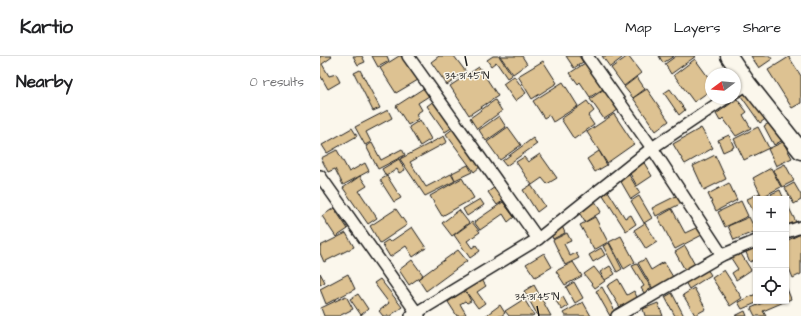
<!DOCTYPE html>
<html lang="en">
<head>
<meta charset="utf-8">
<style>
	body { margin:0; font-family:"Architects Daughter",sans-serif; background:#f6f6f6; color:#202124 }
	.controls { position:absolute; right:12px; bottom:12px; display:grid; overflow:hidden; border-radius:0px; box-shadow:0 1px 3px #0004 }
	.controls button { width:36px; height:36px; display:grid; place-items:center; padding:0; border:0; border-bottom:1px solid #e0e0e0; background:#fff; color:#202124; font:20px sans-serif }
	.compass { position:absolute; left:385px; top:12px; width:36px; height:36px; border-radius:50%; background:#fff; box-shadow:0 1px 3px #0004; rotate:254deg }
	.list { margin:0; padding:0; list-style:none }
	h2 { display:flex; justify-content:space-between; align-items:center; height:52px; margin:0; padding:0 16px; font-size:17px }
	h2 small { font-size:13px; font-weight:400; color:#757577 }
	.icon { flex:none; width:22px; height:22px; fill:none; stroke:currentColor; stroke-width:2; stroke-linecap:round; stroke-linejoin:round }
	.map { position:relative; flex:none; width:481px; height:260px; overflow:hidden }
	header { display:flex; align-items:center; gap:24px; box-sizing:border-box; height:56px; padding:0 20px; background:#fff; border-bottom:1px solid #e0e0e0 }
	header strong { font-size:19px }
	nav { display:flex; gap:22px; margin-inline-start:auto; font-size:14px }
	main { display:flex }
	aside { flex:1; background:#fff }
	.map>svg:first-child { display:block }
</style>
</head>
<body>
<header>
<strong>Kartio</strong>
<nav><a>Map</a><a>Layers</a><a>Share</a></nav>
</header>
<main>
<aside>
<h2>Nearby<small>0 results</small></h2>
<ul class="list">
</ul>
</aside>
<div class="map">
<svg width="481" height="260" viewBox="0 0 481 260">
	<rect width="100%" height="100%" fill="#fbf7ec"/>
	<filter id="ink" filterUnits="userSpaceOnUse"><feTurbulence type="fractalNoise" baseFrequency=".025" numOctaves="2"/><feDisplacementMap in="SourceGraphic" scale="8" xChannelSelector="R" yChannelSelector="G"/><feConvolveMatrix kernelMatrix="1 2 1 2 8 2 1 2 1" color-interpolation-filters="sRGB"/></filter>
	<g filter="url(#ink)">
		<g fill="#ddc292" stroke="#1c1c1c">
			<path d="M0,0H11L12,1L2,8L9,20L16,18L20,26L8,33L0,19Z"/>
			<path d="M33,0H42L45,6L38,9Z"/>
			<path d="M52,0H67L69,5L58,11Z"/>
			<path d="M79,0H82L98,24L76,37L60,12Z"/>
			<path d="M119,0H134L146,16L127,29L111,6Z"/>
			<path d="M173,0H179L192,19L187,22L176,6L171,10L167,4Z"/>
			<path d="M180,0H202L207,8L193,18Z"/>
			<path d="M246,0H259L263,6L254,12Z"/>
			<path d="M282,0H301L302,2L290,11Z"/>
			<path d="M308,0L321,17L304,30L291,12Z"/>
			<path d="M339,0H354L343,7Z"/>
			<path d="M356,0H376L351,18L345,8Z"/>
			<path d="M431,0H450L452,3L439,12Z"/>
			<path d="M469,1L481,20V47L472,52L448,14Z"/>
			<path d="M375,3L391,25V34L374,46L354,19Z"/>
			<path d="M223,5L237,27L212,43L198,20Z"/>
			<path d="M265,7L283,33L270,41L260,26L258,28L250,17Z"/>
			<path d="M159,11L178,40L149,59L130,30Z"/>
			<path d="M40,14L60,52L53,55L34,17Z"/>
			<path d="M194,20L206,37L195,45L183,28Z"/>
			<path d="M317,21L325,33L313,42L304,31Z"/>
			<path d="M243,26L258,50L233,66L229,59L224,62L213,45Z"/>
			<path d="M104,32L109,40L98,47L102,54L96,58L98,63L88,69L76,50Z"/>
			<path d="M284,33L298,54L284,63L270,43Z"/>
			<path d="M327,33L349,65L336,75L313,42Z"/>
			<path d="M350,33L365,54L359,59L344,37Z"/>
			<path d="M430,34L448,61L440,67L421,40Z"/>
			<path d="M417,43L427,56L423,59L431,72L416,80L403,62L400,65L396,58Z"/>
			<path d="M115,44L133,71L125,76L107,50Z"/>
			<path d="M175,44L182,55L157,73L150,62Z"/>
			<path d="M267,45L274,55L268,60L274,69L254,83L241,63Z"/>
			<path d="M68,54L72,62L46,76L51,86L45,89L35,71Z"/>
			<path d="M294,58L314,88L287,107L267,76Z"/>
			<path d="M179,60L186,71L166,85L159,74Z"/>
			<path d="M100,64L111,83L100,90L89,71Z"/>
			<path d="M453,65L463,84L454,89L444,70Z"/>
			<path d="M188,71L201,89L180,104L167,86Z"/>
			<path d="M438,71L449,92L424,104L414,83Z"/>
			<path d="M32,72L37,80L7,97L2,89Z"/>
			<path d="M134,72L161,110L154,116L126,78Z"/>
			<path d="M381,72L393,92L365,108L353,88Z"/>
			<path d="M409,79L414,91L403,96L398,84Z"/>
			<path d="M124,80L127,86L90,106L106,131L131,118L135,125L105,140L80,103Z"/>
			<path d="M213,82L217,88L186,110L182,105Z"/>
			<path d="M463,86L472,102L456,110L448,93Z"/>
			<path d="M52,87L61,104L82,93L85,99L58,113L46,90Z"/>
			<path d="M17,94L29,116L45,107L49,115L23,129L15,113L8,116L1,102Z"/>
			<path d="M279,95L287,109L275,116L267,103Z"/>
			<path d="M220,98L237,122L227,128L222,122L212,129L196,106L204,101L208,106Z"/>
			<path d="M395,99L406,123L384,134L373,110Z"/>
			<path d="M79,103L85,114L79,117L77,113L66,120L62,113Z"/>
			<path d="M323,105L332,120L317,130L308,114Z"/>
			<path d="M465,108L474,125L462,131L453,114Z"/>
			<path d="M148,109L152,116L135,124L132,117Z"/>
			<path d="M451,112L461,131L442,141L433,122Z"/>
			<path d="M309,119L320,137L311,143L300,124Z"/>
			<path d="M40,120L47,130L39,135L57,162L48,168L23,132Z"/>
			<path d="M67,120L81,142L74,146L60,124Z"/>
			<path d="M142,122L154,142L122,160L110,140Z"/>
			<path d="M409,127L417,144L396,155L388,138Z"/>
			<path d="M474,127L481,139V144L474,148L465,132Z"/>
			<path d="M211,129L225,150L217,156L203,134Z"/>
			<path d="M175,131L184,144L177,149L168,136Z"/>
			<path d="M460,134L464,143H454L451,138Z"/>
			<path d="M288,135L305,162L311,159L316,168L306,175L283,139Z"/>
			<path d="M440,137L443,143H436V154L433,155L427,143Z"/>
			<path d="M358,139L362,147L336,160L332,152Z"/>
			<path d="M319,140L332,162L324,167L311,145Z"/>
			<path d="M160,143L164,149L147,160L143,153Z"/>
			<path d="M275,145L281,156L265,166L258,155Z"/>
			<path d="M421,145L428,160L405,171L398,156Z"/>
			<path d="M183,146L194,161L188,166L183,158L160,174L154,166Z"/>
			<path d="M466,146L476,166L468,170L466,167Z"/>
			<path d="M14,152L28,173L16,181L2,160Z"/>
			<path d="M76,153L87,169L60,187L50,170Z"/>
			<path d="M352,153L365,177L378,171L382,179L355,193L338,161Z"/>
			<path d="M139,154L149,167L132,180L122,167Z"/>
			<path d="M275,161L288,186L274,194L260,169Z"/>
			<path d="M429,161L436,175L414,184L408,170Z"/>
			<path d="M152,166L160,176L147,185L152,192L156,189L160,195L150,202L134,179Z"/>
			<path d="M325,167L337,186L326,193L314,174Z"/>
			<path d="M242,170L245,177L233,183L230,176Z"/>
			<path d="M92,171L106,192L93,201L86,190L70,201L62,188L68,184L70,186Z"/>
			<path d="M26,177L34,191L4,206L0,197V190Z"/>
			<path d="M247,177L251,185L244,188L250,200L256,197L259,202L245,209L233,184Z"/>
			<path d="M481,178V218L473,222L466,205V185Z"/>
			<path d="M301,180L315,206L304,213L289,186Z"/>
			<path d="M289,187L302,213L297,216L283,190Z"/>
			<path d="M365,190L375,208L365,214L355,196Z"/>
			<path d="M436,190V203L430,206L425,194Z"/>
			<path d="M281,192L285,199L273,206L269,199Z"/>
			<path d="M418,193L431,214L416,224L412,217L418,213L409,199Z"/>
			<path d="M138,194L147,205L106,235L98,223Z"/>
			<path d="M224,197L232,211L215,221L206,208Z"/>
			<path d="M325,203L331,214L344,206L353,221L333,233L318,207Z"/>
			<path d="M92,204L103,219L89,229L79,214Z"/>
			<path d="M253,206L262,220L245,229L236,215Z"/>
			<path d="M317,208L333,235L326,240L321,232L324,230L312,210Z"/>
			<path d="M290,210L295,218L285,224L280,216Z"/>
			<path d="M274,211L285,225L275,232L264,218Z"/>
			<path d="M387,213L391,219L369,233L365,226Z"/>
			<path d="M404,214L422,242L410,250L392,222Z"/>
			<path d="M0,217L5,226L0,229Z"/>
			<path d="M28,218L35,233L6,248L0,233Z"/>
			<path d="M160,221L166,230L157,236L165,247L158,252L144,233Z"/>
			<path d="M60,223L82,251L70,260H63L59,255L69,247L54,227Z"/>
			<path d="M298,223L307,239L314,235L318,243L301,253L287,230Z"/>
			<path d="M254,226L263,242L255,247L246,231Z"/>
			<path d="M214,229L231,260H218L204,235Z"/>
			<path d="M466,230L471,243L443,255L446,260H435L431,252L447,245H466Z"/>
			<path d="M282,231L296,257L290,260L276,235Z"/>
			<path d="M374,232L386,253L375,259L363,239Z"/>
			<path d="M145,234L151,245L147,247L145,245L140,248L146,258L142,260H137L128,246Z"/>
			<path d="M352,237L364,260H355L345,241Z"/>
			<path d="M38,238L48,253L41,259L30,243Z"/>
			<path d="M436,238V245H441L422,253L418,246Z"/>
			<path d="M26,240L33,253L19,260H4L1,252Z"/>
			<path d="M243,241L248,250L242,254L236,245Z"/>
			<path d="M204,243L214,259L212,260H189L185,255Z"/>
			<path d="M263,246L271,260H245L243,257Z"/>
			<path d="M338,247L343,260H325L323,253Z"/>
			<path d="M180,249L185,257L181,260H165Z"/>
			<path d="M425,255L427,260H415Z"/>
		</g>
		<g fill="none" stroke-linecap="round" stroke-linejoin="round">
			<g stroke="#1c1c1c" stroke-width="14">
				<g id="street">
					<path d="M88,0L218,183"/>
					<path d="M267,0L332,92L402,199"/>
					<path d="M415,36L428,28"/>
					<path d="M0,120L99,260"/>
					<path d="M466,176L481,171"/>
					<path d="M91,260L218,183L332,92L406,42"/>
					<path d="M297,260L402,199L436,185"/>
				</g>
			</g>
			<g stroke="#1c1c1c" stroke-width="19">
				<path id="secondary" d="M409,0L428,28L481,95"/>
			</g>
			<use href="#street" stroke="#fbf7ec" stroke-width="11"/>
			<use href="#secondary" stroke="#fbf7ec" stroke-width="16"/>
		</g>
	</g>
	<path fill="none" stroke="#1c1c1c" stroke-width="1.5" d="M145,0L147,10M217,250L219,260"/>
	<g font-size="10" text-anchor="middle" fill="#1c1c1c" stroke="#fbf7ec" stroke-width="3" stroke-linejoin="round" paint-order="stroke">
		<text x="147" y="23">34°31'45"N</text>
		<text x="217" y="244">34°31'45"N</text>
	</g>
</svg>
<div class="controls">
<button>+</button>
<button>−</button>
<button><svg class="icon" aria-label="locate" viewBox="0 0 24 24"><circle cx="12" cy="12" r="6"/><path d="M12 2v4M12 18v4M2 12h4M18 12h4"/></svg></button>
</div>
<svg class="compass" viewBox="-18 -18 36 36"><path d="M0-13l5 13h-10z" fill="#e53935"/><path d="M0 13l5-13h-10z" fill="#757577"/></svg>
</div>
</main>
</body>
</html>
